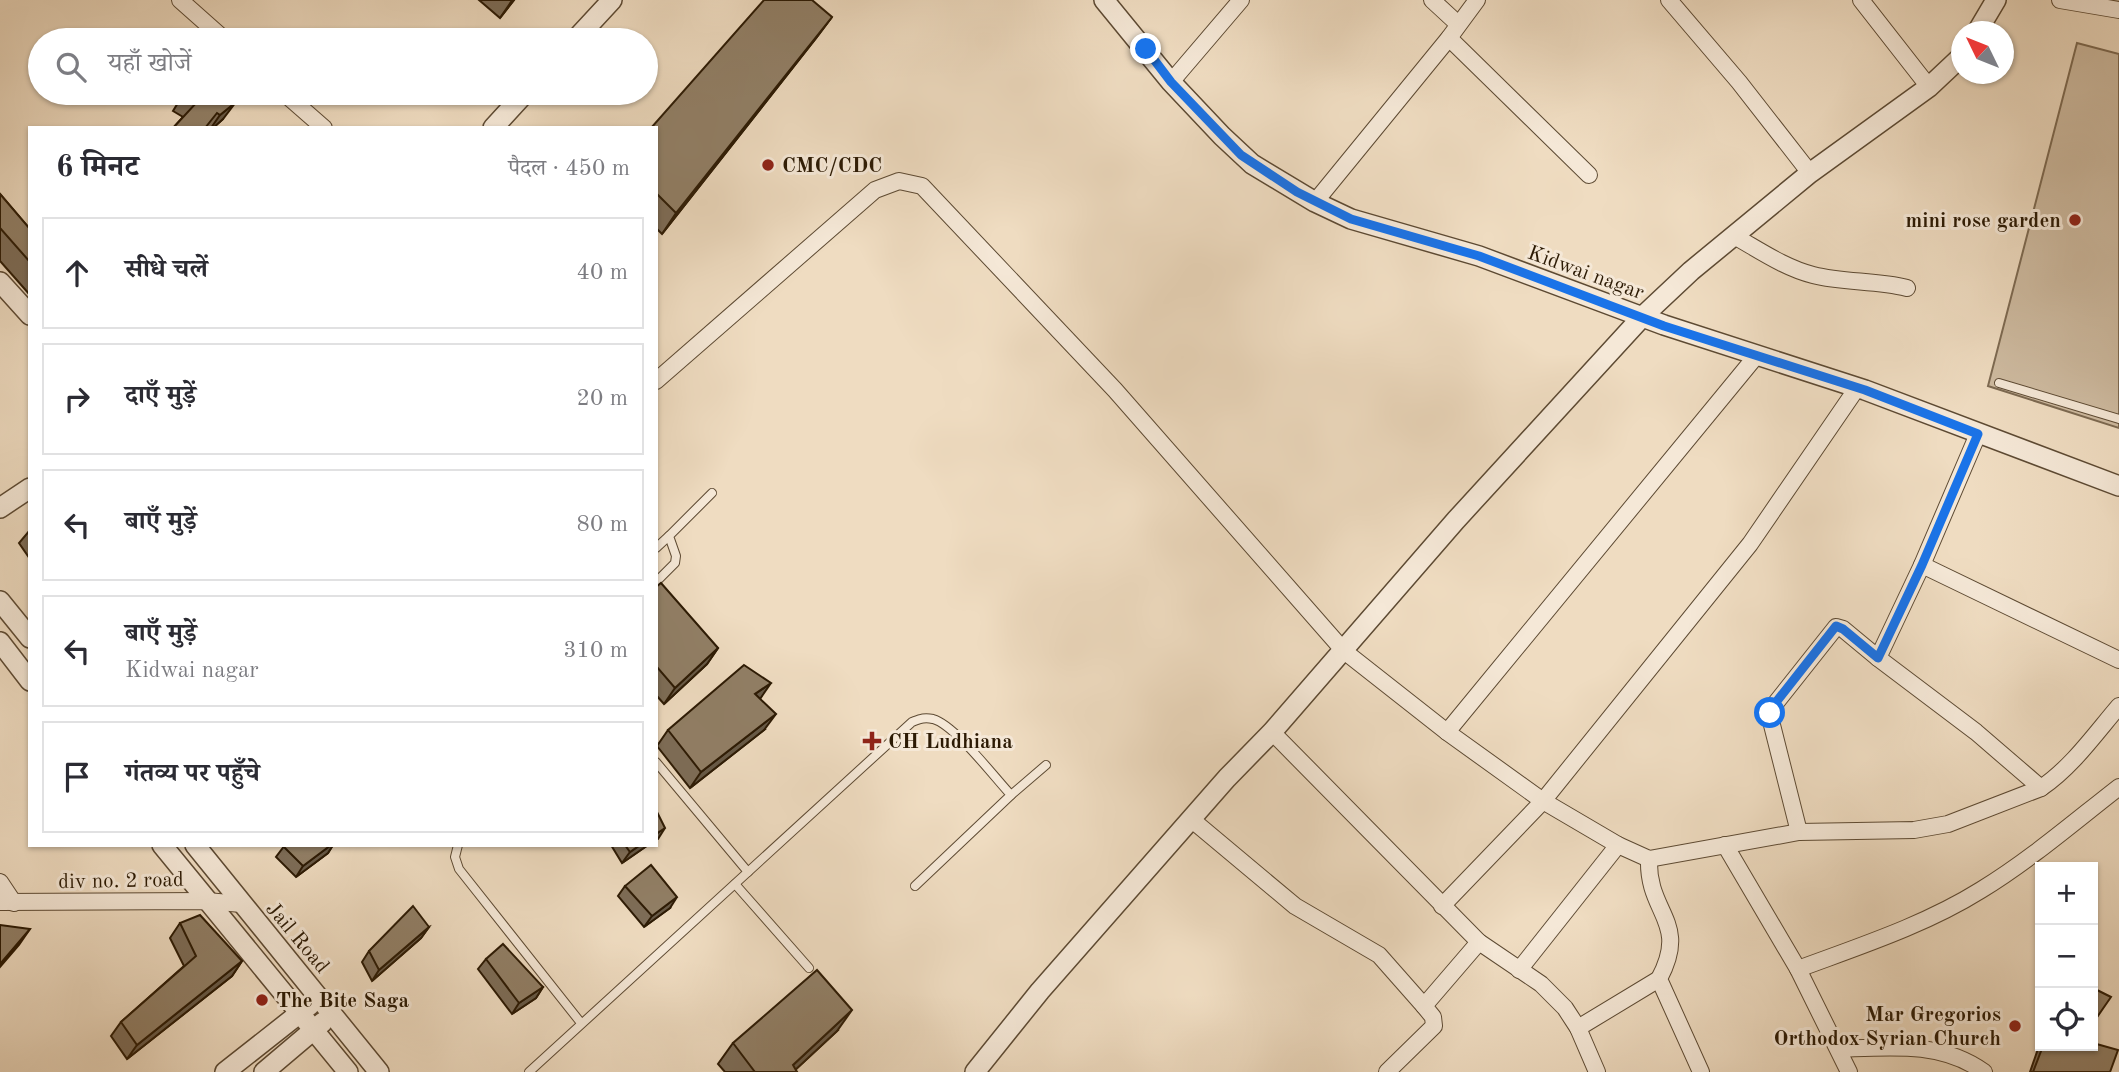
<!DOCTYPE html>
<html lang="hi">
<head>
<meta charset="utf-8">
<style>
	body { margin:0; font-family:"Old Standard TT","Noto Serif Devanagari",serif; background:#f2f2f3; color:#2b2b33 }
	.controls { position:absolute; right:21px; bottom:21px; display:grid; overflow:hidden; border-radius:0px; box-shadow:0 2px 5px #0004 }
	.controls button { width:63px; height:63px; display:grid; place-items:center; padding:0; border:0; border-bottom:2px solid #e1e1e2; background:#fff; color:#2b2b33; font:35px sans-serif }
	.compass { position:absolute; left:1951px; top:21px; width:63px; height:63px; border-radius:50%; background:#fff; box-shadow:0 2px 5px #0004; rotate:313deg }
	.stop { position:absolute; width:21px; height:21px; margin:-16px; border:5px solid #1a73e8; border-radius:50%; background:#fff }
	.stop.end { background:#1a73e8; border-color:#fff; box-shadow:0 2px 7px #0008 }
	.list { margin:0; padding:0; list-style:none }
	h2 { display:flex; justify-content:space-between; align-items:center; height:91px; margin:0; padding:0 28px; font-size:30px }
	h2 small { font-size:23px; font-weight:400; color:#7c7c81 }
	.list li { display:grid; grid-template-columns:46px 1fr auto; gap:21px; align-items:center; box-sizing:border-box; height:112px; margin:0 14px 14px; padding:0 14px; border:2px solid #e1e1e2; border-radius:0px }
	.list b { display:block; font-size:26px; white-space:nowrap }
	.list p { margin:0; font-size:23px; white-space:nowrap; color:#7c7c81 }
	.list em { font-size:23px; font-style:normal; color:#7c7c81 }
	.icon { flex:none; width:38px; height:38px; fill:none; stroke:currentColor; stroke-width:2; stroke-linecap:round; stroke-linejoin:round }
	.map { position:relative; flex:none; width:2119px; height:1072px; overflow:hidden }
	.search { position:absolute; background:#fff; box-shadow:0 2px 5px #0004; left:28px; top:28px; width:630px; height:77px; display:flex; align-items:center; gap:18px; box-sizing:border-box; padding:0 24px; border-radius:38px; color:#7c7c81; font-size:26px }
	.panel { position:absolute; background:#fff; box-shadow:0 2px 5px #0004; left:28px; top:126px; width:630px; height:721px; border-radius:0px }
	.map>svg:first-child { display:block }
</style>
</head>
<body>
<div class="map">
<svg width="2119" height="1072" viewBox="0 0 2119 1072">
	<rect width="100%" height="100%" fill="#efdcc1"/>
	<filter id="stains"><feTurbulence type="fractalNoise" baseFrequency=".00286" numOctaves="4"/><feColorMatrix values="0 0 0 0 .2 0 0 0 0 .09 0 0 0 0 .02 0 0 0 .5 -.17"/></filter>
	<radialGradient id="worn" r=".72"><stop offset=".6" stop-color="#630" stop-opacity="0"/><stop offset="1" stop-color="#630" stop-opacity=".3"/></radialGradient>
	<path fill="#cebba1" stroke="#7d6a52" stroke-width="2" d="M2077,43L2119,54V428L1988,386Z"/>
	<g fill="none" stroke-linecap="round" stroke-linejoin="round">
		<g stroke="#5d4a33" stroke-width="10">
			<g id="service">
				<path d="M1999,383L2119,419"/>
				<path d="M656,548L669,536"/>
				<path d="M656,582L675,563L676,556L669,536L712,493"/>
				<path d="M656,762L748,872"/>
				<path d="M1011,795L1046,765"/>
				<path d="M458,845L455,857L459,869L581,1023"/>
				<path d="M735,884L809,968"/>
				<path d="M529,1072L912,722C920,719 924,717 933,719C955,725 994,777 1011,795L915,886"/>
			</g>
		</g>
		<g stroke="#5d4a33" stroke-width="18">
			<g id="minor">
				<path d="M180,0L225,40"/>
				<path d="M1432,0L1458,24"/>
				<path d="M1669,0L1739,82L1810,173"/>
				<path d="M1861,0L1929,87"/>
				<path d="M2060,0L2119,10"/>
				<path d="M1449,38L1589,175"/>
				<path d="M1171,82L1241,0"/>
				<path d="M284,93L324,128"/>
				<path d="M1315,202L1449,38L1477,0"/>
				<path d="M1734,236C1759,250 1785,268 1813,275C1844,283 1876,280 1907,288"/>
				<path d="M656,381L875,190L899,181L922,186L1115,390L1344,651L1447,732L1543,801L1618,845L1649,859L1799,832L1914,830L1948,824L2041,788C2072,767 2095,734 2119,706"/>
				<path d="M1978,434L1922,565L1878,658L1976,732L2041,788"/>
				<path d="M1922,565L2119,660"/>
				<path d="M1272,732L1479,942L1541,984L1565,1008L1578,1028L1597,1072"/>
				<path d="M1447,732L1757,355"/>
				<path d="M1191,819L1295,906L1379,955L1424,1006"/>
				<path d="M1799,832L1771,721V709L1836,627L1843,629L1878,658"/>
				<path d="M1725,845L1798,969L1849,1072"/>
				<path d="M1649,859C1647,914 1690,921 1659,979L1701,1072"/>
				<path d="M0,882L14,903"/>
				<path d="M0,902L206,901L242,904"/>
				<path d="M1442,906L1543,801L1750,544L1857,388"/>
				<path d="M1798,969C1860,946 1925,925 1981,890C2030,860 2074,822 2119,787"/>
				<path d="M1519,970L1618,845"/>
				<path d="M1578,1028L1659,979"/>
				<path d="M1839,1049C1890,1047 1941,1041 1984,1072"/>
				<path d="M1387,1072L1434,1026L1433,1017L1424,1006L1479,942"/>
			</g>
		</g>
		<g stroke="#5d4a33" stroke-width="22">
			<g id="tertiary">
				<path d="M1104,0L1171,82L1222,136L1252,164L1315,202L1351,219L1479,256L1664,325L1865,390L2119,486"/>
				<path d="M1977,32L1996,0"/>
				<path d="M575,40L612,0"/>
				<path d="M493,128L525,93"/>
				<path d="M0,282L30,315"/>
				<path d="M0,508L30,488"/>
				<path d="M0,601L30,638"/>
				<path d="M0,642L30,681"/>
				<path d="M162,845L348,1072"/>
				<path d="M195,845L379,1072"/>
				<path d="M225,1072L310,1005"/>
				<path d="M264,1072L323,1022"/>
				<path d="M975,1072L1040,991L1227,778L1272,732L1456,520L1642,317L1691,271L1810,173L1929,87L1962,56"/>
			</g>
		</g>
		<use href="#service" stroke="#f5e8d7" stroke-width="8"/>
		<use href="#minor" stroke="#f5e8d7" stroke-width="16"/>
		<use href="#tertiary" stroke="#f5e8d7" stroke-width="19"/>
	</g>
	<g fill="#7d6d58" stroke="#2c1a04" stroke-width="2">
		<path d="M479,0H514L500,18Z"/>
		<path d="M832,17L817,37L662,234L656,228V128Z"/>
		<path d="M184,93H230L227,95L223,119L213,128H173L183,117L173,111Z"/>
		<path d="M0,194L30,229V295L0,261Z"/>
		<path d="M30,530V559L19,543Z"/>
		<path d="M656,587L718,648L707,664L664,704L656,695Z"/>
		<path d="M668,730H764L690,788L657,746Z"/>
		<path d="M285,845H333L328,853L296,877L276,857Z"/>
		<path d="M611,845H648L622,863Z"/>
		<path d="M625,886L670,908L644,927L618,896Z"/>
		<path d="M180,923L242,961L232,976L127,1059L111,1036L121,1022L184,966L170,938Z"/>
		<path d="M429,927L421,938L372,981L362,962L369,951Z"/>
		<path d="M486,959L543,987L536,998L512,1014L478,969Z"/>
		<path d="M837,1031L795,1070L797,1072H725L718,1064L733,1043Z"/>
		<path d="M2040,1043V1046H2093L2110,1072H2030Z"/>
	</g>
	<g fill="#665947" stroke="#2c1a04" stroke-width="2">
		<path d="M513,0H514L500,18L511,2Z"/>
		<path d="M832,17L817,37L662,234L676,213Z"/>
		<path d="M236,102L223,119L213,128H211L220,115Z"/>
		<path d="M718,648L707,664L664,704L675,688Z"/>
		<path d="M771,683L760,699L755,694Z"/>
		<path d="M776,714L764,730L690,788L701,772Z"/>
		<path d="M665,828L658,839L656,840V834Z"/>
		<path d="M331,845H333L328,853L296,877L303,866Z"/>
		<path d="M640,845H648L622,863L630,852Z"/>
		<path d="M677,897L670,908L644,927L652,916Z"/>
		<path d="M429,927L421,938L372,981L379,970Z"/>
		<path d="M30,929L19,945L0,967V964Z"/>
		<path d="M242,961L232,976L127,1059L137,1045Z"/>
		<path d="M543,987L536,998L512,1014L519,1003Z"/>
		<path d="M852,1010L837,1031L793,1072V1065Z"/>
	</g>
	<g fill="#917f66" stroke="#2c1a04" stroke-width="2">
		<path d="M764,0H812L832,17L676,213L656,193V128H651Z"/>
		<path d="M185,93H224L236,102L220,115L217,113L205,128H173L198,101Z"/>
		<path d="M0,194L30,229V262L0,228Z"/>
		<path d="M661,583L718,648L675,688L656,666V587Z"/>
		<path d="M744,665L771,683L755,694L776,714L701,772L668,730Z"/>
		<path d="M656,810L665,828L656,834Z"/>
		<path d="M285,845H331L303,866L284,847Z"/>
		<path d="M625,845H640L630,852Z"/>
		<path d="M651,865L677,897L652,916L625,886Z"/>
		<path d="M413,906L429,927L379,970L369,951Z"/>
		<path d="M200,915L242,961L137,1045L121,1022L196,956L180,923Z"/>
		<path d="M0,925L30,929L0,964Z"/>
		<path d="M503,944L543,987L519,1003L486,959Z"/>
		<path d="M817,970L852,1010L793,1065L797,1072H755L733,1043Z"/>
		<path d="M2093,988L2111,997L2093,1023Z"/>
		<path d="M2093,1043L2118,1050L2110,1072H2033L2043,1046H2093Z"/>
	</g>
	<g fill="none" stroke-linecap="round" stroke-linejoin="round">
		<path stroke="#1a73e8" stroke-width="9" d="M1146,49L1171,82L1241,155L1297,192L1351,219L1479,256L1664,326L1865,390L1978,434L1922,565L1878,658L1843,629L1836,626L1773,706L1770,713"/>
	</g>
	<g fill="#8f2418" stroke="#f5e8d7" stroke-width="2.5">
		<circle cx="768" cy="165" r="7"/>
		<circle cx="2075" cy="220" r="7"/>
		<path d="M868.5 730.5h7v7h7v7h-7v7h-7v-7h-7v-7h7z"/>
		<circle cx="262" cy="1000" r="7"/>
		<circle cx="2015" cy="1026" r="7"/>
	</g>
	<g text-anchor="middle" stroke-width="6" stroke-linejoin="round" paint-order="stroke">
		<g font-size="21" font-weight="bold" fill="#2c1a04" stroke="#f5e8d7" text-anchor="start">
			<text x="782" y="172">CMC/CDC</text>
			<text x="2061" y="227" text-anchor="end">mini rose garden</text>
			<text x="888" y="748">CH Ludhiana</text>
			<text x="276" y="1007">The Bite Saga</text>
			<text x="2001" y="1021" text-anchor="end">Mar Gregorios<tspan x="2001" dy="24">Orthodox Syrian Church</tspan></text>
		</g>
		<g font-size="21" fill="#2c1a04" stroke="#f5e8d7">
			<text transform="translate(1586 272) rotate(20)" y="7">Kidwai nagar</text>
			<text transform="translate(121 880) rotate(-1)" y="7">div no. 2 road</text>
			<text transform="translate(298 937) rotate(50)" y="7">Jail Road</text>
		</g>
	</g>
	<rect width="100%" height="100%" filter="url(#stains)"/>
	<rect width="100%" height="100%" fill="url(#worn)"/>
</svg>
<div class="controls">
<button>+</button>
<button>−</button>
<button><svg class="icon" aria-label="locate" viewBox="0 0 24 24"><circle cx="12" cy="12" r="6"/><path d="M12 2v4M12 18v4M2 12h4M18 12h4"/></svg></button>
</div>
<svg class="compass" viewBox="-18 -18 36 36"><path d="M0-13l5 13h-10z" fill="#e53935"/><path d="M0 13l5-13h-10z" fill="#7c7c81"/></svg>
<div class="stop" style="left:1770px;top:713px"></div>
<div class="stop end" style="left:1146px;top:49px"></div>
<div class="search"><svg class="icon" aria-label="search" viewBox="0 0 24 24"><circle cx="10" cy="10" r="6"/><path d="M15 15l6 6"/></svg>यहाँ खोजें</div>
<section class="panel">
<h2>6 मिनट<small>पैदल · 450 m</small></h2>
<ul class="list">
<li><svg class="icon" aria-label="ahead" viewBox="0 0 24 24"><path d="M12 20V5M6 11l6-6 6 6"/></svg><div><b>सीधे चलें</b></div><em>40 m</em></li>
<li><svg class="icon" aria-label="right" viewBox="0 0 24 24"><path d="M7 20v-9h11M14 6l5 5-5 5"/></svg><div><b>दाएँ मुड़ें</b></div><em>20 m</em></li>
<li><svg class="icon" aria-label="left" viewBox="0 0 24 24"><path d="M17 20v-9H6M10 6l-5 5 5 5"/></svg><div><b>बाएँ मुड़ें</b></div><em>80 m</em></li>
<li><svg class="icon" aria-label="left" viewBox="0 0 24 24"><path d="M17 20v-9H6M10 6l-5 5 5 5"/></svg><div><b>बाएँ मुड़ें</b><p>Kidwai nagar</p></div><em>310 m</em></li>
<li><svg class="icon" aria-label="arrive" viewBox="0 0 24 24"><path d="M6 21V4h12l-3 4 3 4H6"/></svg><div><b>गंतव्य पर पहुँचे</b></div></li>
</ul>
</section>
</div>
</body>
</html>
